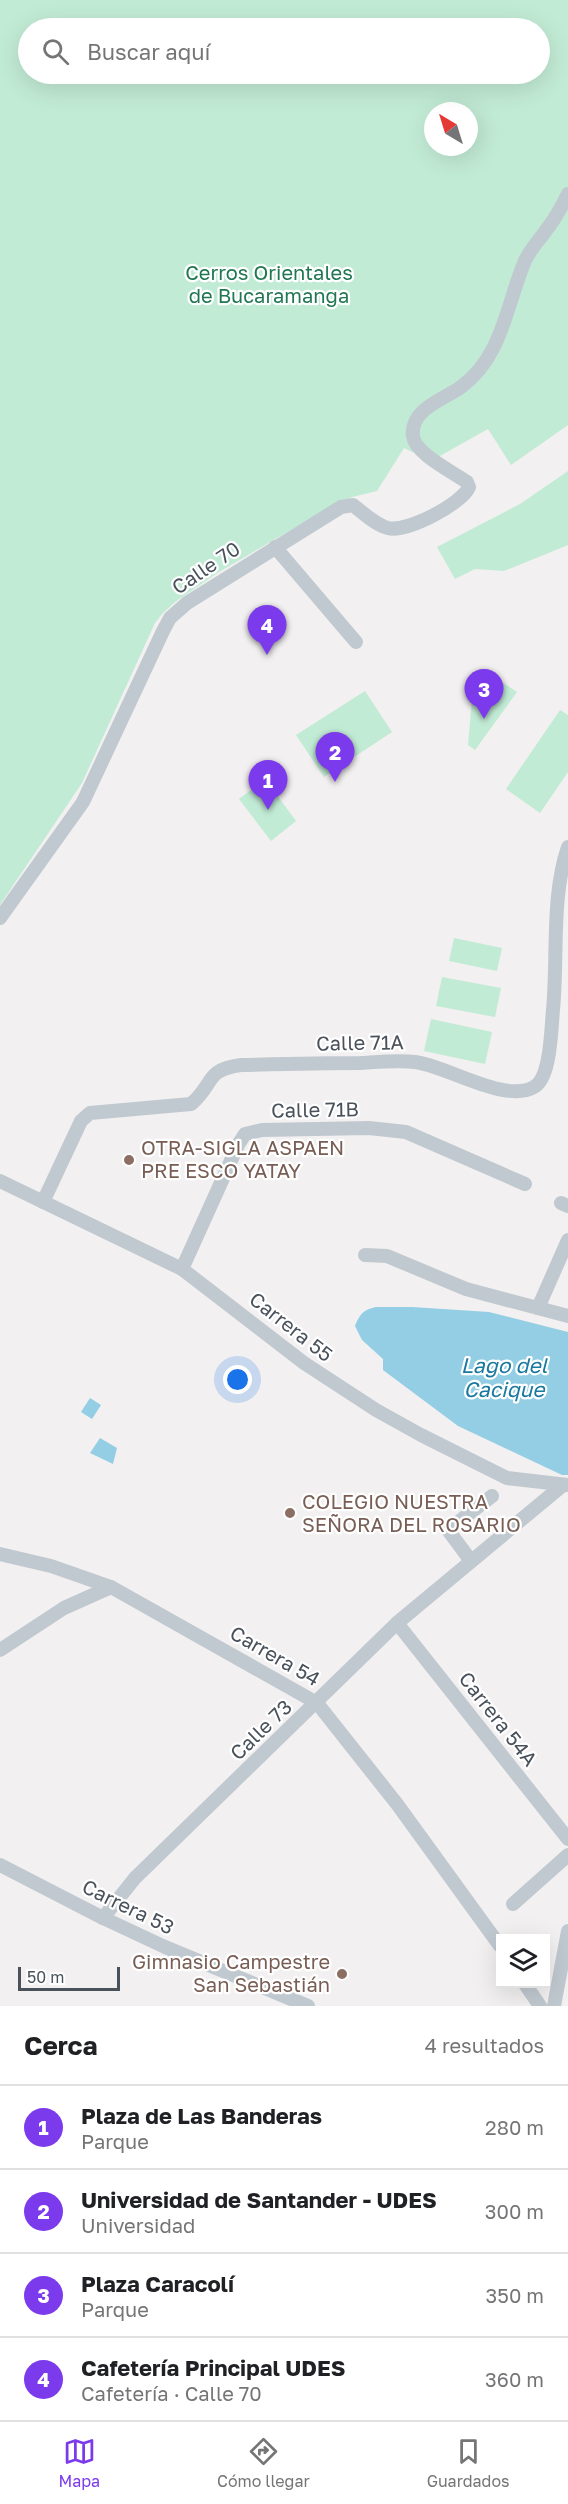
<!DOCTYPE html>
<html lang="es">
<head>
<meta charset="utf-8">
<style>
	body { margin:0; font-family:"Golos Text",sans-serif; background:#f2f2f2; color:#202124 }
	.controls { position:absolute; right:18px; bottom:18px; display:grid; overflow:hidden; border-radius:0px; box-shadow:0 6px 24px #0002 }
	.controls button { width:54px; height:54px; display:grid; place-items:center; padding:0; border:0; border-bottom:2px solid #e0e0e0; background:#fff; color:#202124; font:30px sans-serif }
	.compass { position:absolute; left:424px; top:102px; width:54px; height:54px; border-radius:50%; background:#fff; box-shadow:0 6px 24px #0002; rotate:322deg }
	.scale { position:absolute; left:18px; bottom:15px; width:102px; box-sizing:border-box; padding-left:6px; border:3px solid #49515b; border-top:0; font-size:16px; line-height:21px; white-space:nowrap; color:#49515b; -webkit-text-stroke:4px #fff; paint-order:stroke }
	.you { position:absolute; left:238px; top:1380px; width:21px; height:21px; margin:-15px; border:4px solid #fff; border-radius:50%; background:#1a73e8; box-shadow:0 0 0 9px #1a73e833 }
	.badge { display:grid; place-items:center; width:39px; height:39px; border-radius:50%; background:#7c3aed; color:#fff; font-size:20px; font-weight:700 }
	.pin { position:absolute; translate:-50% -50px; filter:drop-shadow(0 2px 3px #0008) }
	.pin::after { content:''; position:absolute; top:32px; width:21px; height:18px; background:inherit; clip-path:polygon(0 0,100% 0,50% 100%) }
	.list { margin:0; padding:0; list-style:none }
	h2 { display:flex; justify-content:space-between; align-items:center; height:78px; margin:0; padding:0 24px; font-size:26px }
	h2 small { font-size:20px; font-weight:400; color:#757577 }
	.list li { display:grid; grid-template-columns:39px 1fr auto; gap:18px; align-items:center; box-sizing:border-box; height:84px; padding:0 24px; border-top:2px solid #e0e0e0 }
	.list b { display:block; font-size:22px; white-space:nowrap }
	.list p { margin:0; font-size:20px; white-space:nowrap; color:#757577 }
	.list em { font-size:20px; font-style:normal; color:#757577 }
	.icon { flex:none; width:33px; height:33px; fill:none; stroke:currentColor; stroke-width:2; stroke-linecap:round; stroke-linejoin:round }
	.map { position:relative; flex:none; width:568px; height:2006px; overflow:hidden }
	.search { position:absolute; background:#fff; box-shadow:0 6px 24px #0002; left:18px; right:18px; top:18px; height:66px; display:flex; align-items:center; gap:15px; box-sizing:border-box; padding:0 21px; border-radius:33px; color:#757577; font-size:22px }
	.sheet { height:414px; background:#fff }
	nav { display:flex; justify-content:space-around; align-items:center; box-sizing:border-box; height:84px; border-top:2px solid #e0e0e0; background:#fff; font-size:16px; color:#757577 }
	nav a { display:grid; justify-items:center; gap:3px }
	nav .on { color:#7c3aed }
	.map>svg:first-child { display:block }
</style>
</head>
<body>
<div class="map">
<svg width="568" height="2006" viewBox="0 0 568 2006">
	<rect width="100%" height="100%" fill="#f2f0f0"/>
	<g fill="#c2ebd5" fill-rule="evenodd">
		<path d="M0,0H568V425L511,465L488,429L431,461L404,448L377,491L352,497L320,513L219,572L175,602L163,613L155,623L82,783L0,905ZM28,28H540V74H28ZM433,111H469V147H433Z"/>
		<path d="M568,471V545L504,571L475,569L455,579L437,547L520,504Z"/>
		<path d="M474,677L502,682L517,692L475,750L468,745Z"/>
		<path d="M365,691L392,732L324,777L296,735Z"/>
		<path d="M560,710L568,715V772L540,813L506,789Z"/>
		<path d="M265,779L296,821L271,841L239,799Z"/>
		<path d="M454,938L502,948L497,971L449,961Z"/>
		<path d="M442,977L501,988L495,1017L436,1006Z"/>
		<path d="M431,1019L492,1032L485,1064L424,1051Z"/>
	</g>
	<g fill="#93cee4">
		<path d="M376,1307H412L489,1312L568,1332V1475H562L458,1426L383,1370V1359L362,1340L355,1326C360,1314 363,1310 376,1307Z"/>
		<path d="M90,1398L101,1405L92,1419L81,1412Z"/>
		<path d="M100,1438L117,1448L113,1464L90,1453Z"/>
	</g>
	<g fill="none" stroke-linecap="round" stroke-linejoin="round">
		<g stroke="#c1c9d0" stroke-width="14">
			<path d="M275,547L356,642"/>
			<path d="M0,918L83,802L163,631L170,618L187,603L341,507L353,505C363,513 376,525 388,528C406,533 462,504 469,487L467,482C453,472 415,454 413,436C410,409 443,400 461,387C502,357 506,307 524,263C529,250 539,241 547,229C556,218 562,206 568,194"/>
			<path d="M0,1181L182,1269L304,1363L376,1410L421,1435L507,1478L568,1485"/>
			<path d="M43,1202L81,1121L90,1113L191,1104C215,1084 204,1070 241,1065C281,1064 321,1063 360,1063C378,1062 398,1060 415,1062C445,1065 505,1104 534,1087C551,1078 551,1029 553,1010C558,957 551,896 568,847"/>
			<path d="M561,1203L568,1206"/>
			<path d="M365,1255L387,1256L466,1289L568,1316"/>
			<path d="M182,1269L238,1145L245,1134L262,1130L369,1128L406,1132L525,1184"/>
			<path d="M538,1308L568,1240"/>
			<path d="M0,1554L51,1566L111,1587L317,1703L397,1804L500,1946"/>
			<path d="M471,1561L448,1530L492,1496"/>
			<path d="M397,1623L568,1839"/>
			<path d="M0,1650L64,1608L111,1587"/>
			<path d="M0,1865L103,1918L165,1947L308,2006"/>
			<path d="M513,1904L568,1855"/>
			<path d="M103,1918L135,1878L397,1623L563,1485"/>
			<path d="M525,1984L540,2006"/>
			<path d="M554,2006L568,1931"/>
		</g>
	</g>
	<g fill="#8d6e63" stroke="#fff" stroke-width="2">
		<circle cx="129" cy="1160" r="6"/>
		<circle cx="290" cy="1513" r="6"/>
		<circle cx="342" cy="1974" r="6"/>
	</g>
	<g text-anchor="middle" stroke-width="4.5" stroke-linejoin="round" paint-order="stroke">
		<g font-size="20" fill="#207751" stroke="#fff">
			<text x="269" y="280">Cerros Orientales<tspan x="269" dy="23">de Bucaramanga</tspan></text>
		</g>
		<g font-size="20" fill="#49515b" stroke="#fff">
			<text transform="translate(206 568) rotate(-34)" y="7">Calle 70</text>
			<text transform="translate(360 1043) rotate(-1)" y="7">Calle 71A</text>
			<text transform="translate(315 1110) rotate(-1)" y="7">Calle 71B</text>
			<text transform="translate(291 1327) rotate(38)" y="7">Carrera 55</text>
			<text transform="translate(275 1656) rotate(30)" y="7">Carrera 54</text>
			<text transform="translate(498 1719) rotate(52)" y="7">Carrera 54A</text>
			<text transform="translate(261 1730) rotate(-44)" y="7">Calle 73</text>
			<text transform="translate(128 1907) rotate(26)" y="7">Carrera 53</text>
		</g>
		<g font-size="20" fill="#785e54" stroke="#fff" text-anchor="start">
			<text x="141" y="1155">OTRA-SIGLA ASPAEN<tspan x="141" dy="23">PRE ESCO YATAY</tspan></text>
			<text x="302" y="1509">COLEGIO NUESTRA<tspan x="302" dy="23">SEÑORA DEL ROSARIO</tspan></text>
			<text x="330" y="1969" text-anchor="end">Gimnasio Campestre<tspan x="330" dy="23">San Sebastián</tspan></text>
		</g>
		<g font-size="21" font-style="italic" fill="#19799e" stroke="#fff">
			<text x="504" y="1373">Lago del<tspan x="504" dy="24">Cacique</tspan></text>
		</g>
	</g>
</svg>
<div class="controls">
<button><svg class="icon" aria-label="layers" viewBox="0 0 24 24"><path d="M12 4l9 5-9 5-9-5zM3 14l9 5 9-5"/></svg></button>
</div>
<svg class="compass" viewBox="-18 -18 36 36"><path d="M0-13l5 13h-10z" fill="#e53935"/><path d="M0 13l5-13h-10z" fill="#757577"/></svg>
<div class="scale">50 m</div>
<div class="you"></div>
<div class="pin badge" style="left:268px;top:810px">1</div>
<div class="pin badge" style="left:335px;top:782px">2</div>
<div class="pin badge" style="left:484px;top:719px">3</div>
<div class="pin badge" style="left:267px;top:655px">4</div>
<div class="search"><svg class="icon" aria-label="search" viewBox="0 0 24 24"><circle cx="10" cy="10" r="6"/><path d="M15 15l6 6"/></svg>Buscar aquí</div>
</div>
<section class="sheet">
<h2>Cerca<small>4 resultados</small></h2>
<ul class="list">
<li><span class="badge">1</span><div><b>Plaza de Las Banderas</b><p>Parque</p></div><em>280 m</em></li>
<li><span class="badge">2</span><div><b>Universidad de Santander - UDES</b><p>Universidad</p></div><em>300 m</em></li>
<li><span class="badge">3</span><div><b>Plaza Caracolí</b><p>Parque</p></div><em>350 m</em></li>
<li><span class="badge">4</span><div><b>Cafetería Principal UDES</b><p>Cafetería · Calle 70</p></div><em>360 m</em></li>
</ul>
</section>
<nav>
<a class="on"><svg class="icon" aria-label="map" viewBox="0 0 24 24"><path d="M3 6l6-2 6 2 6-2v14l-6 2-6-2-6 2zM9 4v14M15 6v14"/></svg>Mapa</a>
<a><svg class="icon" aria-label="directions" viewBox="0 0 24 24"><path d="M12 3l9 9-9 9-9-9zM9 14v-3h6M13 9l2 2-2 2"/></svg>Cómo llegar</a>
<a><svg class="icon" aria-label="saved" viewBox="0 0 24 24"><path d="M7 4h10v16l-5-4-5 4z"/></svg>Guardados</a>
</nav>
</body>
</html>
